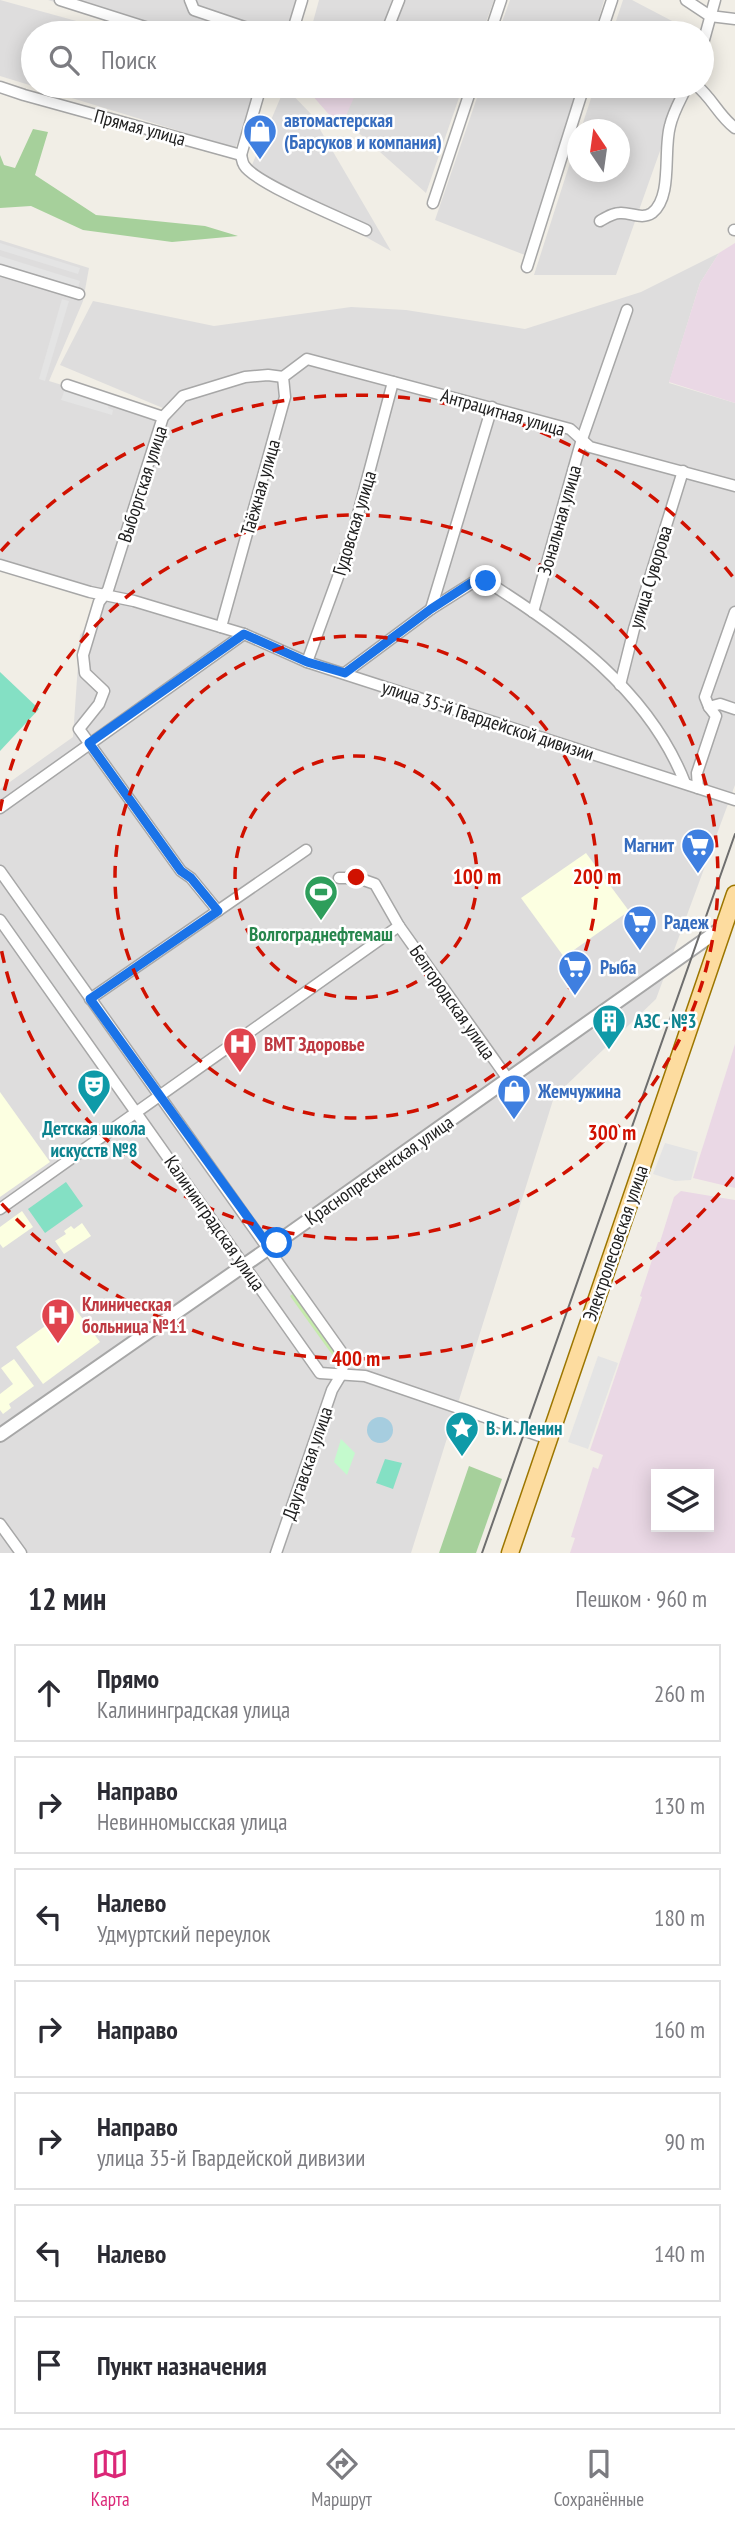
<!DOCTYPE html>
<html lang="ru">
<head>
<meta charset="utf-8">
<style>
	body { margin:0; font-family:"PT Sans Narrow",sans-serif; background:#f2f2f3; color:#2b2b33 }
	.controls { position:absolute; right:21px; bottom:21px; display:grid; overflow:hidden; border-radius:0px; box-shadow:0 4px 18px #0003 }
	.controls button { width:63px; height:63px; display:grid; place-items:center; padding:0; border:0; border-bottom:2px solid #e1e1e2; background:#fff; color:#2b2b33; font:35px sans-serif }
	.compass { position:absolute; left:567px; top:119px; width:63px; height:63px; border-radius:50%; background:#fff; box-shadow:0 4px 18px #0003; rotate:347deg }
	.stop { position:absolute; width:21px; height:21px; margin:-16px; border:5px solid #1a73e8; border-radius:50%; background:#fff }
	.stop.end { background:#1a73e8; border-color:#fff; box-shadow:0 2px 7px #0008 }
	.list { margin:0; padding:0; list-style:none }
	h2 { display:flex; justify-content:space-between; align-items:center; height:91px; margin:0; padding:0 28px; font-size:30px }
	h2 small { font-size:23px; font-weight:400; color:#7c7c81 }
	.list li { display:grid; grid-template-columns:46px 1fr auto; gap:21px; align-items:center; box-sizing:border-box; height:98px; margin:0 14px 14px; padding:0 14px; border:2px solid #e1e1e2; border-radius:0px }
	.list b { display:block; font-size:26px; white-space:nowrap }
	.list p { margin:0; font-size:23px; white-space:nowrap; color:#7c7c81 }
	.list em { font-size:23px; font-style:normal; color:#7c7c81 }
	.icon { flex:none; width:38px; height:38px; fill:none; stroke:currentColor; stroke-width:2; stroke-linecap:round; stroke-linejoin:round }
	.map { position:relative; flex:none; width:735px; height:1553px; overflow:hidden }
	.search { position:absolute; background:#fff; box-shadow:0 4px 18px #0003; left:21px; right:21px; top:21px; height:77px; display:flex; align-items:center; gap:18px; box-sizing:border-box; padding:0 24px; border-radius:38px; color:#7c7c81; font-size:26px }
	.sheet { height:875px; background:#fff }
	nav { display:flex; justify-content:space-around; align-items:center; box-sizing:border-box; height:98px; border-top:2px solid #e1e1e2; background:#fff; font-size:19px; color:#7c7c81 }
	nav a { display:grid; justify-items:center; gap:4px }
	nav .on { color:#db2777 }
	.map>svg:first-child { display:block }
</style>
</head>
<body>
<div class="map">
<svg width="735" height="1553" viewBox="0 0 735 1553">
	<rect width="100%" height="100%" fill="#f1eee6"/>
	<g fill="#dedddd">
		<path d="M0,0L120,33H33V86H266L235,148L0,76Z"/>
		<path d="M48,0H296L287,33H157Z"/>
		<path d="M319,0H392L381,33H310Z"/>
		<path d="M404,0H494L482,33H393Z"/>
		<path d="M510,0H604L595,33H498Z"/>
		<path d="M623,0H632L695,33H612Z"/>
		<path d="M306,86H354L372,95L375,86H463L426,193Z"/>
		<path d="M481,86H580L530,257L435,220Z"/>
		<path d="M595,86H683L616,275H534L577,141L578,172H620V130L581,129Z"/>
		<path d="M285,87L311,114L391,251L249,172Z"/>
		<path d="M0,240L89,268L83,301L49,381L159,415L105,584L101,590L0,560Z"/>
		<path d="M719,253L700,283L669,383L735,403V785L656,999L554,1097L411,1553H0V789L73,737L80,635L106,603L170,411L60,365L93,301L214,326L351,307L406,310L525,329L641,292Z"/>
	</g>
	<g fill="#ead8e5" fill-rule="evenodd">
		<path d="M298,86H359L345,118H332L312,95Z"/>
		<path d="M735,243V403L669,382L700,283L719,253Z"/>
		<path d="M735,1044V1188L693,1178Z"/>
		<path d="M681,1191L735,1200V1553H570L575,1538L571,1537L593,1467L598,1469L603,1455L590,1450L642,1297L640,1296L658,1242H660L674,1197ZM709,1474V1527H656V1474Z"/>
	</g>
	<g fill="#fcffe1">
		<path d="M586,853L629,911L564,957L521,898Z"/>
		<path d="M0,1092L50,1162L0,1197Z"/>
		<path d="M22,1211L33,1227L3,1248L0,1244V1227Z"/>
		<path d="M82,1223L91,1236L64,1254L55,1241L66,1234L64,1231L71,1226L74,1229Z"/>
		<path d="M73,1306L100,1342L43,1384L16,1347Z"/>
		<path d="M14,1359L34,1386L9,1404L11,1408L3,1414L0,1410V1394L13,1384L1,1368Z"/>
	</g>
	<path fill="#c6ebac" d="M294,1293L336,1353V1360L290,1296Z"/>
	<g fill="#a6d09b">
		<path d="M33,129L48,132L35,175L96,215L205,226L238,236L172,242L83,230L31,206L0,208V155L4,165L15,168Z"/>
		<path d="M469,1466L502,1479L476,1553H439Z"/>
	</g>
	<path fill="#c4facd" d="M341,1439L355,1453L347,1475L334,1462Z"/>
	<g fill="#84e0c4">
		<path d="M0,672L39,709L0,751Z"/>
		<path d="M66,1182L83,1206L45,1233L28,1209Z"/>
		<path d="M385,1459L402,1463L393,1489L376,1483Z"/>
	</g>
	<g fill="#e4e4e4">
		<path d="M0,243L80,268L78,274L0,250Z"/>
		<path d="M0,256L80,281L77,291L0,268Z"/>
		<path d="M62,299L69,301L45,381L39,379Z"/>
		<path d="M65,389L109,403L108,408L113,410L112,415L61,400Z"/>
		<path d="M665,1143L698,1152L691,1180L675,1181L653,1174Z"/>
		<path d="M598,1356L618,1363L588,1449L568,1442Z"/>
	</g>
	<circle fill="#a6cddf" cx="380" cy="1430" r="13"/>
	<g fill="none" stroke-linecap="round" stroke-linejoin="round">
		<g stroke="#a7a7a7" stroke-width="13">
			<g id="minor">
				<path d="M60,0L164,33"/>
				<path d="M190,0L194,10L262,33"/>
				<path d="M686,0L710,16L735,19"/>
				<path d="M292,33L302,0"/>
				<path d="M386,33L399,0"/>
				<path d="M490,33L501,0"/>
				<path d="M601,33L612,0"/>
				<path d="M702,47L715,0"/>
				<path d="M697,86C712,98 719,116 735,128"/>
				<path d="M0,87L24,95L241,155"/>
				<path d="M241,155C242,158 242,162 244,165C254,183 343,219 366,230"/>
				<path d="M241,155L261,86"/>
				<path d="M433,203L472,86"/>
				<path d="M600,221C607,217 613,213 620,213C630,212 642,220 652,213C673,197 663,150 670,126C673,112 681,99 687,86"/>
				<path d="M734,230H735"/>
				<path d="M527,267L584,86"/>
				<path d="M0,270L79,294"/>
				<path d="M67,385L163,417"/>
				<path d="M0,565L90,592L134,601L244,634L307,662L735,800"/>
				<path d="M431,609L492,407"/>
				<path d="M533,612L582,439L627,310"/>
				<path d="M221,627L285,397L283,377L307,359L570,429L590,447L735,486"/>
				<path d="M307,662L350,544L393,382"/>
				<path d="M345,673L431,609L472,583L486,581C567,632 649,691 685,783"/>
				<path d="M620,685L634,629L683,471"/>
				<path d="M709,707L720,704L735,709"/>
				<path d="M698,788L697,773L716,716L709,707L705,697L735,612"/>
				<path d="M0,808L244,634"/>
				<path d="M0,871L345,1357L341,1375L332,1390L276,1553"/>
				<path d="M339,878H358L375,884L399,926L508,1079"/>
				<path d="M218,911L191,878L181,871L79,729L99,704L104,691L85,673L83,655L99,602L108,590L163,417L183,396L245,377L268,375L283,377"/>
				<path d="M0,920L320,1373L365,1376L549,1439"/>
				<path d="M90,999L306,850"/>
				<path d="M0,1209L399,926"/>
				<path d="M0,1524L21,1553"/>
			</g>
		</g>
		<g stroke="#a7a7a7" stroke-width="16">
			<path id="tertiary" d="M0,1435L269,1248L723,927"/>
		</g>
		<g stroke="#9c7600" stroke-width="19">
			<path id="primary" d="M510,1553L735,894"/>
		</g>
		<use href="#minor" stroke="#fff" stroke-width="10"/>
		<use href="#tertiary" stroke="#fff" stroke-width="12"/>
		<use href="#primary" stroke="#fddc9f" stroke-width="16"/>
		<path stroke="#6e6e6e" stroke-width="2" d="M482,1553L735,834"/>
	</g>
	<g fill="none" stroke-linecap="round" stroke-linejoin="round">
		<path stroke="#1a73e8" stroke-width="9" d="M277,1243L270,1248L90,999L218,911L191,878L181,871L89,743L244,634L307,662L345,673L431,609L471,583L486,581"/>
	</g>
	<g fill="none" stroke="#d01100" stroke-width="3.5" stroke-dasharray="12 9">
		<circle cx="356" cy="877" r="121"/>
		<circle cx="356" cy="877" r="241"/>
		<path d="M0 811A362 362 0 1 1 0 943"/>
		<path d="M733 1177A482 482 0 0 1 1 1203M1 551A482 482 0 0 1 733 577"/>
	</g>
	<defs>
		<g id="shop-pin" transform="scale(1.75)"><path d="M0 17L-7.5 6A9.5 9.5 0 1 1 7.5 6Z" fill="#3f7fe0" stroke="#fff"/><path d="M-5-2.5h2.3a2.7 3.5 0 0 1 5.4 0H5L5.5 6h-11ZM-1.5-2.5h3a1.5 2.3 0 0 0-3 0Z" fill="#fff"/></g>
		<g id="supermarket-pin" transform="scale(1.75)"><path d="M0 17L-7.5 6A9.5 9.5 0 1 1 7.5 6Z" fill="#3f7fe0" stroke="#fff"/><path d="M-6-5.5h2.5l.6 2H6L4.5 2H-2.5L-4.4-4H-6ZM-1.5 3.2a1.3 1.3 0 1 0 .1 0ZM3 3.2a1.3 1.3 0 1 0 .1 0Z" fill="#fff"/></g>
		<g id="stadium-pin" transform="scale(1.75)"><path d="M0 17L-7.5 6A9.5 9.5 0 1 1 7.5 6Z" fill="#2e9e5b" stroke="#fff"/><path d="M0-5a6.5 5 0 1 0 0 10a6.5 5 0 1 0 0-10ZM-3.5-1.8h7v3.6h-7Z" fill="#fff"/></g>
		<g id="building-pin" transform="scale(1.75)"><path d="M0 17L-7.5 6A9.5 9.5 0 1 1 7.5 6Z" fill="#0f9aa8" stroke="#fff"/><path d="M-4-6H4V6H1V3H-1V6H-4ZM-2.5-4.3h1.7v1.8h-1.7ZM.8-4.3h1.7v1.8H.8ZM-2.5-1h1.7V.8h-1.7ZM.8-1h1.7V.8H.8Z" fill="#fff"/></g>
		<g id="hospital-pin" transform="scale(1.75)"><path d="M0 17L-7.5 6A9.5 9.5 0 1 1 7.5 6Z" fill="#e0444e" stroke="#fff"/><path d="M-5-5h3v3.5h4V-5h3V5h-3V1.5h-4V5h-3Z" fill="#fff"/></g>
		<g id="theatre-pin" transform="scale(1.75)"><path d="M0 17L-7.5 6A9.5 9.5 0 1 1 7.5 6Z" fill="#0f9aa8" stroke="#fff"/><path d="M-5-5.5Q0-4 5-5.5V0Q5 5 0 6Q-5 5-5 0ZM-3.3-2.5H-1v1.5H-3.3ZM1-2.5H3.3v1.5H1ZM-2.8 1Q0 5.5 2.8 1Z" fill="#fff"/></g>
		<g id="sight-pin" transform="scale(1.75)"><path d="M0 17L-7.5 6A9.5 9.5 0 1 1 7.5 6Z" fill="#0f9aa8" stroke="#fff"/><path d="M0-6L1.8-2.2L6-1.7L2.9 1.2L3.7 5.4L0 3.3L-3.7 5.4L-2.9 1.2L-6-1.7L-1.8-2.2Z" fill="#fff"/></g>
	</defs>
	<g fill-rule="evenodd">
		<use href="#shop-pin" x="260" y="131"/>
		<use href="#supermarket-pin" x="698" y="845"/>
		<use href="#stadium-pin" x="321" y="892"/>
		<use href="#supermarket-pin" x="640" y="922"/>
		<use href="#supermarket-pin" x="575" y="967"/>
		<use href="#building-pin" x="609" y="1021"/>
		<use href="#hospital-pin" x="240" y="1044"/>
		<use href="#theatre-pin" x="94" y="1086"/>
		<use href="#shop-pin" x="514" y="1091"/>
		<use href="#hospital-pin" x="58" y="1315"/>
		<use href="#sight-pin" x="462" y="1428"/>
	</g>
	<g text-anchor="middle" stroke-width="5" stroke-linejoin="round" paint-order="stroke">
		<g font-size="19" font-weight="bold" fill="#366cbe" stroke="#fff" text-anchor="start">
			<text x="284" y="127">автомастерская<tspan x="284" dy="22">(Барсуков и компания)</tspan></text>
			<text x="674" y="852" text-anchor="end">Магнит</text>
			<text x="664" y="929">Радеж</text>
			<text x="600" y="974">Рыба</text>
			<text x="538" y="1098">Жемчужина</text>
		</g>
		<g font-size="19" fill="#202020" stroke="#fff">
			<text transform="translate(140 127) rotate(15)" y="7">Прямая улица</text>
			<text transform="translate(503 412) rotate(16)" y="7">Антрацитная улица</text>
			<text transform="translate(142 484) rotate(-72)" y="7">Выборгская улица</text>
			<text transform="translate(260 487) rotate(-74)" y="7">Таёжная улица</text>
			<text transform="translate(559 520) rotate(-74)" y="7">Зональная улица</text>
			<text transform="translate(354 523) rotate(-73)" y="7">Гудовская улица</text>
			<text transform="translate(650 577) rotate(-73)" y="7">улица Суворова</text>
			<text transform="translate(488 720) rotate(18)" y="7">улица 35-й Гвардейской дивизии</text>
			<text transform="translate(453 1002) rotate(55)" y="7">Белгородская улица</text>
			<text transform="translate(379 1170) rotate(-35)" y="7">Краснопресненская улица</text>
			<text transform="translate(215 1223) rotate(55)" y="7">Калининградская улица</text>
			<text transform="translate(615 1243) rotate(-71)" y="7">Электролесовская улица</text>
			<text transform="translate(307 1463) rotate(-71)" y="7">Даугавская улица</text>
		</g>
		<g font-size="19" font-weight="bold" fill="#27864d" stroke="#fff">
			<text x="321" y="941">Волгограднефтемаш</text>
		</g>
		<g font-size="19" font-weight="bold" fill="#0d838f" stroke="#fff" text-anchor="start">
			<text x="634" y="1028">АЗС - №3</text>
			<text x="94" y="1135" text-anchor="middle">Детская школа<tspan x="94" dy="22">искусств №8</tspan></text>
			<text x="486" y="1435">В. И. Ленин</text>
		</g>
		<g font-size="19" font-weight="bold" fill="#be3a42" stroke="#fff" text-anchor="start">
			<text x="264" y="1051">ВМТ Здоровье</text>
			<text x="82" y="1311">Клиническая<tspan x="82" dy="22">больница №11</tspan></text>
		</g>
	</g>
	<circle cx="356" cy="877" r="10" fill="#d01100" stroke="#fff" stroke-width="3.5"/>
	<g font-size="21" text-anchor="middle" font-weight="bold" fill="#d01100" stroke="#fff" stroke-width="5" stroke-linejoin="round" paint-order="stroke">
		<text x="477" y="884">100 m</text>
		<text x="597" y="884">200 m</text>
		<text x="612" y="1140">300 m</text>
		<text x="356" y="1366">400 m</text>
	</g>
</svg>
<div class="controls">
<button><svg class="icon" aria-label="layers" viewBox="0 0 24 24"><path d="M12 4l9 5-9 5-9-5zM3 14l9 5 9-5"/></svg></button>
</div>
<svg class="compass" viewBox="-18 -18 36 36"><path d="M0-13l5 13h-10z" fill="#e53935"/><path d="M0 13l5-13h-10z" fill="#7c7c81"/></svg>
<div class="stop" style="left:277px;top:1243px"></div>
<div class="stop end" style="left:486px;top:581px"></div>
<div class="search"><svg class="icon" aria-label="search" viewBox="0 0 24 24"><circle cx="10" cy="10" r="6"/><path d="M15 15l6 6"/></svg>Поиск</div>
</div>
<section class="sheet">
<h2>12 мин<small>Пешком · 960 m</small></h2>
<ul class="list">
<li><svg class="icon" aria-label="ahead" viewBox="0 0 24 24"><path d="M12 20V5M6 11l6-6 6 6"/></svg><div><b>Прямо</b><p>Калининградская улица</p></div><em>260 m</em></li>
<li><svg class="icon" aria-label="right" viewBox="0 0 24 24"><path d="M7 20v-9h11M14 6l5 5-5 5"/></svg><div><b>Направо</b><p>Невинномысская улица</p></div><em>130 m</em></li>
<li><svg class="icon" aria-label="left" viewBox="0 0 24 24"><path d="M17 20v-9H6M10 6l-5 5 5 5"/></svg><div><b>Налево</b><p>Удмуртский переулок</p></div><em>180 m</em></li>
<li><svg class="icon" aria-label="right" viewBox="0 0 24 24"><path d="M7 20v-9h11M14 6l5 5-5 5"/></svg><div><b>Направо</b></div><em>160 m</em></li>
<li><svg class="icon" aria-label="right" viewBox="0 0 24 24"><path d="M7 20v-9h11M14 6l5 5-5 5"/></svg><div><b>Направо</b><p>улица 35-й Гвардейской дивизии</p></div><em>90 m</em></li>
<li><svg class="icon" aria-label="left" viewBox="0 0 24 24"><path d="M17 20v-9H6M10 6l-5 5 5 5"/></svg><div><b>Налево</b></div><em>140 m</em></li>
<li><svg class="icon" aria-label="arrive" viewBox="0 0 24 24"><path d="M6 21V4h12l-3 4 3 4H6"/></svg><div><b>Пункт назначения</b></div></li>
</ul>
</section>
<nav>
<a class="on"><svg class="icon" aria-label="map" viewBox="0 0 24 24"><path d="M3 6l6-2 6 2 6-2v14l-6 2-6-2-6 2zM9 4v14M15 6v14"/></svg>Карта</a>
<a><svg class="icon" aria-label="directions" viewBox="0 0 24 24"><path d="M12 3l9 9-9 9-9-9zM9 14v-3h6M13 9l2 2-2 2"/></svg>Маршрут</a>
<a><svg class="icon" aria-label="saved" viewBox="0 0 24 24"><path d="M7 4h10v16l-5-4-5 4z"/></svg>Сохранённые</a>
</nav>
</body>
</html>
